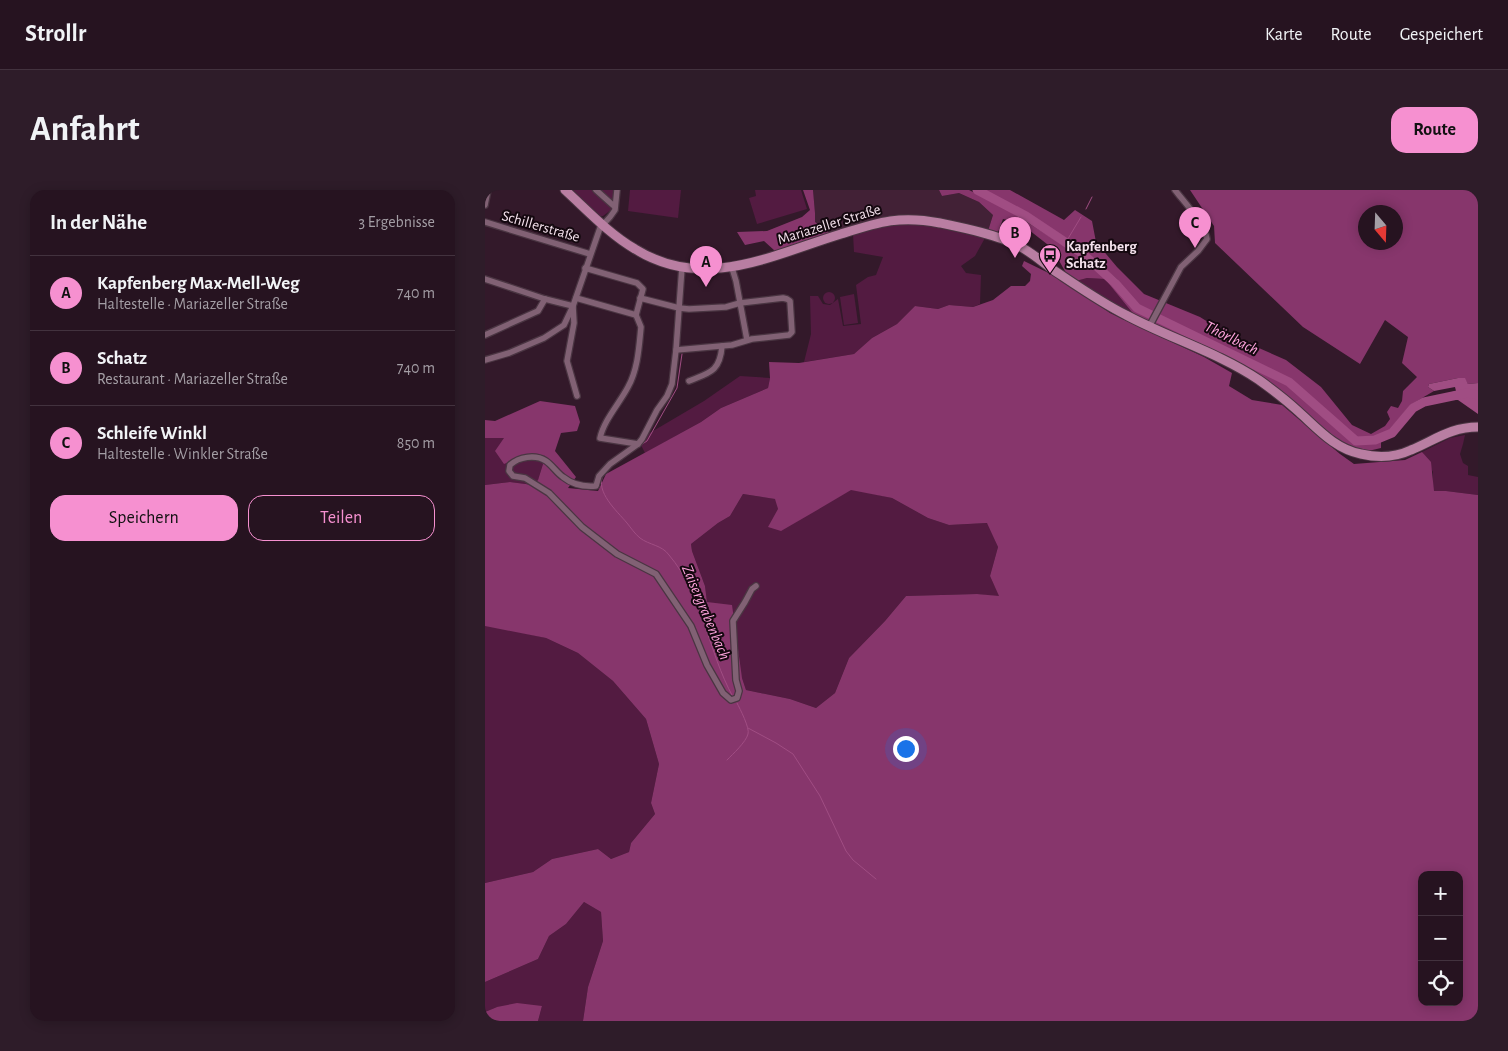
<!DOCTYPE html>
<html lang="de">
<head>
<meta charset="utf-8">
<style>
	body { margin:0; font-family:"Alegreya Sans",sans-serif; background:#2e1c29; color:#f1f3f6 }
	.controls { position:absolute; right:15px; bottom:15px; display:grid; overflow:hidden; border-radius:10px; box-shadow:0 2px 12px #0003 }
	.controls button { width:45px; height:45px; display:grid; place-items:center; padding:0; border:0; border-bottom:1px solid #42323e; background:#261320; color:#f1f3f6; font:25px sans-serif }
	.compass { position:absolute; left:873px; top:15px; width:45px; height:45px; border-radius:50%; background:#261320; box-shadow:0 2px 12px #0003; rotate:161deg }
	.you { position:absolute; left:420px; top:558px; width:18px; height:18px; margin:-12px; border:4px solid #fff; border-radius:50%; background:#1a73e8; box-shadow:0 0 0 8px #1a73e833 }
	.badge { display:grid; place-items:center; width:32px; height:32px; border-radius:50%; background:#f690d0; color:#111; font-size:16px; font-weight:700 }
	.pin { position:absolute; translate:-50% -41px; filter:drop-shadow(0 1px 2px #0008) }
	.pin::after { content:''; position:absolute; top:26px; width:18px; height:15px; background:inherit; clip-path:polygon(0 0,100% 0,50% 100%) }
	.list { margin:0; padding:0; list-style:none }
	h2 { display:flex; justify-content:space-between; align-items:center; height:65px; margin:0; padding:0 20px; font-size:21px }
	h2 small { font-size:16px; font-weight:400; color:#a49ea5 }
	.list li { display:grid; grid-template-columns:32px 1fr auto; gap:15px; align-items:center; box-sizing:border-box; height:75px; padding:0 20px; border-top:1px solid #42323e }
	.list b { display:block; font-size:19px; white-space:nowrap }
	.list p { margin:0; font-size:16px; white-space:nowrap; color:#a49ea5 }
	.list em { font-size:16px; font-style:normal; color:#a49ea5 }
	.actions { display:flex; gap:10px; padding:15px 20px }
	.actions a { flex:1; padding:11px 0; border:1px solid #f690d0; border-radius:15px; text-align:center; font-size:18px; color:#f690d0 }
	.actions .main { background:#f690d0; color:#111 }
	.icon { flex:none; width:28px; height:28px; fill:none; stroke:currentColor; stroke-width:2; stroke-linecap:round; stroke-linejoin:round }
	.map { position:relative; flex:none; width:993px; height:831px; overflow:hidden; border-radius:15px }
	header { display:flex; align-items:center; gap:30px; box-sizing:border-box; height:70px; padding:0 25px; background:#261320; border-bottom:1px solid #42323e }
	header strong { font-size:24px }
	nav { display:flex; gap:28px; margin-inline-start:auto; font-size:18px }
	.intro { display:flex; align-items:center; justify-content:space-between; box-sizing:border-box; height:120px; padding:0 30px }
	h1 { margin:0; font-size:35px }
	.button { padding:12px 22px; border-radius:15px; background:#f690d0; color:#111; font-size:18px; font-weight:700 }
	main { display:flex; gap:30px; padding:0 30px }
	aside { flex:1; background:#261320; border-radius:15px; box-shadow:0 2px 12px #0003 }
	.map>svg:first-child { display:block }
</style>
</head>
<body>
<header>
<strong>Strollr</strong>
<nav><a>Karte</a><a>Route</a><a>Gespeichert</a></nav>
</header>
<div class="intro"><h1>Anfahrt</h1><a class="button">Route</a></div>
<main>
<aside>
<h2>In der Nähe<small>3 Ergebnisse</small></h2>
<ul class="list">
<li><span class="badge">A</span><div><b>Kapfenberg Max-Mell-Weg</b><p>Haltestelle · Mariazeller Straße</p></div><em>740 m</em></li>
<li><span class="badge">B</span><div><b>Schatz</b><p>Restaurant · Mariazeller Straße</p></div><em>740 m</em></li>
<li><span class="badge">C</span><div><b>Schleife Winkl</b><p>Haltestelle · Winkler Straße</p></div><em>850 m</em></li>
</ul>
<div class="actions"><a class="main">Speichern</a><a>Teilen</a></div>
</aside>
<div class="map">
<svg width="993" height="831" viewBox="0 0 993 831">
	<rect width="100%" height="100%" fill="#33192a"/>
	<path fill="#422136" d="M328,0H454L457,6L474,3L494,12L508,25L503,41L467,33L345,43L330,32V23Z"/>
	<g fill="#531b41">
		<path d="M88,0H131L126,20L118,26H114Z"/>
		<path d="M145,0H196L193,28L143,21Z"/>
		<path d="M270,0H316L322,19L272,34L264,8L271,6Z"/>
		<path d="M403,34H436L500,48L490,66L476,76L481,83L496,85L495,114L488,117L464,115L453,119L430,116L412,134L387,148L369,164L319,172L326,144L325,106H333L338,114L345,115L353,109L358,136L376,134L371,95L383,87L391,85L398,67L369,62L368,44Z"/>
		<path d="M602,88L620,89L650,126L630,117L591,91Z"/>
		<circle cx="344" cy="108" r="6"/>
		<path d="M369,104L373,133L359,135L355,107Z"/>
		<path d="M255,186L285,188L283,198L236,218L216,232L160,263L156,255L163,244L219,211Z"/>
		<path d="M980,245L978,254L975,264L978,273L983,276V285L993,287V305L961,301H948V282L937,262L965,248Z"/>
		<path d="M0,248H20L39,266H54L58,274L53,290L48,295L25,292L0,295Z"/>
		<path d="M366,299L407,308L443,328L464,335L503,333L513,357L505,386L515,407L492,404L421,406L400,431L364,468L350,503L331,518L305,509L261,500L257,488L222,412L220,396L207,361L206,354L233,333L245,326L258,304L291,309L293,319H334Z"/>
		<path d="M3,435L61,448L93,463L128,491L161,529L174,574L166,613L170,624L146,653L144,662L126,669L113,659L67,669L48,682L0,693V436Z"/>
		<path d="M99,712L116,722L118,751L103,797L98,831H53L57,816L12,817L0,822V792L53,769L64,746L81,734Z"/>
	</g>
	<g fill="#87366c" fill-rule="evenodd">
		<path d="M318,0H328L330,23V32L345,43L290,61L279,51L260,55L252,42L282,41L317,27L325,20Z"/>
		<path d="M454,0H484L518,17L586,60L620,86L651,119L794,190L816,203L867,252L879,254L896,250V258L879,262L860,256L843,244L808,212L650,126L620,89L602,88L591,91L581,83L567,58L535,33L518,29L512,45L503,41L508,25L494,12L474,3L457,6Z"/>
		<path d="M498,0H525L579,30L590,20L607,31L611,52L632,77L659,104L715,127L742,144L801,170L836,197L867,235L886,244L900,236L905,229L902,222L906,216L913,218L917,211L918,201L932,187L917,173L923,147L900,130L875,174L818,137L730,53L729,36L705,0H993V193L983,194L979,188H973L944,194L943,197L949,201L925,215L904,240L890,247L873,249L811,194L791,182L652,115L632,89L599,61L573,44L522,12ZM881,22H911V52H881Z"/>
		<path d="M539,71L576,89L625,123L719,167L747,183L744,196L767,210L797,215L855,264L869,274L920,270L937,262L946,272L949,301H961L993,305V831H98L103,797L118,751L116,722L99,712L81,734L64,746L53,769L0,792V693L48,682L67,669L113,659L126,669L144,662L146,653L170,624L166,613L174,574L161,529L128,491L93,463L61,448L0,436V295L25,292L48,295L53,290L58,274L54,267L39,266L19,274L10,261L19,248H0V230L10,231L55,211L90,216L95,232L92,241L76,243L70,261L91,287L83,298L113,301L121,284L216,232L236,218L283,198L285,188L284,172L314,173L369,164L387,148L412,134L430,116L453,119L464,115L488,117L508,110L526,96H540L545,91L546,84L537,76ZM366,300L407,308L443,328L464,335L502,333L513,357L505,386L514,406L492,404L421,406L400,431L364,468L350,503L331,518L305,509L261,500L257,488L247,415L222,412L220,396L207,361L206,354L233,333L245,326L258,304L290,309L293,319L283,337L296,341L334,319ZM937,685H974V812H937Z"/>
		<path d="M32,813L57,816L53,831H0V822L12,817Z"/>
	</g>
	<path fill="#a04d83" d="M973,188H980L983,194L993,193V224L973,210H969L967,202L971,201L970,197L949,201L943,197L944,194Z"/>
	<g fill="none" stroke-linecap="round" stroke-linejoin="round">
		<g stroke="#a04d83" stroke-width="1">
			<path d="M601,19L607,7"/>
			<path d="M581,52L596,27"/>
			<path d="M154,256L162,251L192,198L197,164"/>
			<path d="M126,277L147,262"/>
			<path d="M118,285C110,302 132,321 142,333C146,338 150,344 155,348C164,355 177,355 184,365C218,405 223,462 248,507"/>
			<path d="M263,538L291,553L308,564L335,606L361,661L368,670L391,689"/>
			<path d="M242,570C248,564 261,552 263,544C265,538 255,519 252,513"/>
		</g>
		<path stroke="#a04d83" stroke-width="9" d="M492,0L541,26L598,64L630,93L652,118L804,192L871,251L890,250L907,243L928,218L939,212L982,203L993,205"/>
		<g stroke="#4a3542" stroke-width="8">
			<g id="minor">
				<path d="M111,0L130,17"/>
				<path d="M0,15L3,0"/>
				<path d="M0,32L105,64"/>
				<path d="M197,77L191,160L187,194L182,206L172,220L157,249L153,254L125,274L114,286L111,296C99,297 88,295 78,287C72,283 67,275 61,271C50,264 34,267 25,275L24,281L28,286L40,288L64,303L97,337L132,364L171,384L206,436L222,475L238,503L246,510L252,508L254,501L251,490L248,431L260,412L267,399L271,396"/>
				<path d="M100,78L152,93L158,99L151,125"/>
				<path d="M247,78L251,91L262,150"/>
				<path d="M0,89L60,109L88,116L79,135L59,148L24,163L0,170"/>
				<path d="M91,108L151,125L156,137C154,157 153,179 143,197C134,214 119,230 115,248L153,254"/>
				<path d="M155,108L194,118L204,119L241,117L255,113L298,108L302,109L305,111L307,142L304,145L267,149L247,155L191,160"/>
				<path d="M664,137L696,77L713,61L722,49C720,34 699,12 690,0"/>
				<path d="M0,145L53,121L60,109"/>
				<path d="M204,191C224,183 235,182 237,156"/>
				<path d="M92,206L82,171L89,133L88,116L115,38L125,27L130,20L132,0"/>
			</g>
		</g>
		<g stroke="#4a3542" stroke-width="11">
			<path id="primary" d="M80,0C102,20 124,44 150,59C219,102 287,65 356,44C394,32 415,25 455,33C479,38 513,45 534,56C546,62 556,71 567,79C591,95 615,112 641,125C684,148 734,163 774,190C788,200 801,210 814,222C833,239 850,259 876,264C893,268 911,267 926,260C950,250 966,237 993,237"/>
		</g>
		<use href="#minor" stroke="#816174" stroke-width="5.5"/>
		<use href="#primary" stroke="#b97ea2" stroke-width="9"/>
	</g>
	<defs>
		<g id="bus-pin" transform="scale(1.125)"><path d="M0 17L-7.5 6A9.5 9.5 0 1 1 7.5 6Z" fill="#f690d0" stroke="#14080f"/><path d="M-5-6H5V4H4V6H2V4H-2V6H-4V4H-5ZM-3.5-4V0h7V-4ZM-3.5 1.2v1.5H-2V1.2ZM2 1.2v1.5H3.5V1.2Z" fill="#111"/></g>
	</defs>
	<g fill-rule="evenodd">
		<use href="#bus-pin" x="565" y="65"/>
	</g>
	<g text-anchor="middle" stroke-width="4" stroke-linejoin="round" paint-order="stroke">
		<g font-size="15" fill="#f4e1ec" stroke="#14080f">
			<text transform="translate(344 34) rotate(-17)" y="5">Mariazeller Straße</text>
			<text transform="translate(56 36) rotate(16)" y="5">Schillerstraße</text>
		</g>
		<g font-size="15" font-weight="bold" fill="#f4e1ec" stroke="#14080f" text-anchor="start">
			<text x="581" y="61">Kapfenberg<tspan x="581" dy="17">Schatz</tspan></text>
		</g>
		<g font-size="16" font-style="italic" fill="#fea3dc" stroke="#14080f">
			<text transform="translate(747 147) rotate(26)" y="6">Thörlbach</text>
			<text transform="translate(222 422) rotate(67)" y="6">Zaisergrabenbach</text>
		</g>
	</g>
</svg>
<div class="controls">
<button>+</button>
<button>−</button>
<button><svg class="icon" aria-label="locate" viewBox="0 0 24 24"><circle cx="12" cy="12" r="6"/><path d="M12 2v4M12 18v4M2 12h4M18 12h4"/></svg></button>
</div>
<svg class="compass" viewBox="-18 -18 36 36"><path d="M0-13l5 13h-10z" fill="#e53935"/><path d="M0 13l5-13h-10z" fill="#a49ea5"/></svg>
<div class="you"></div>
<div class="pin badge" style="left:221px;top:97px">A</div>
<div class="pin badge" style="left:530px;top:68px">B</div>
<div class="pin badge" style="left:710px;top:58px">C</div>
</div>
</main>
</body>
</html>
